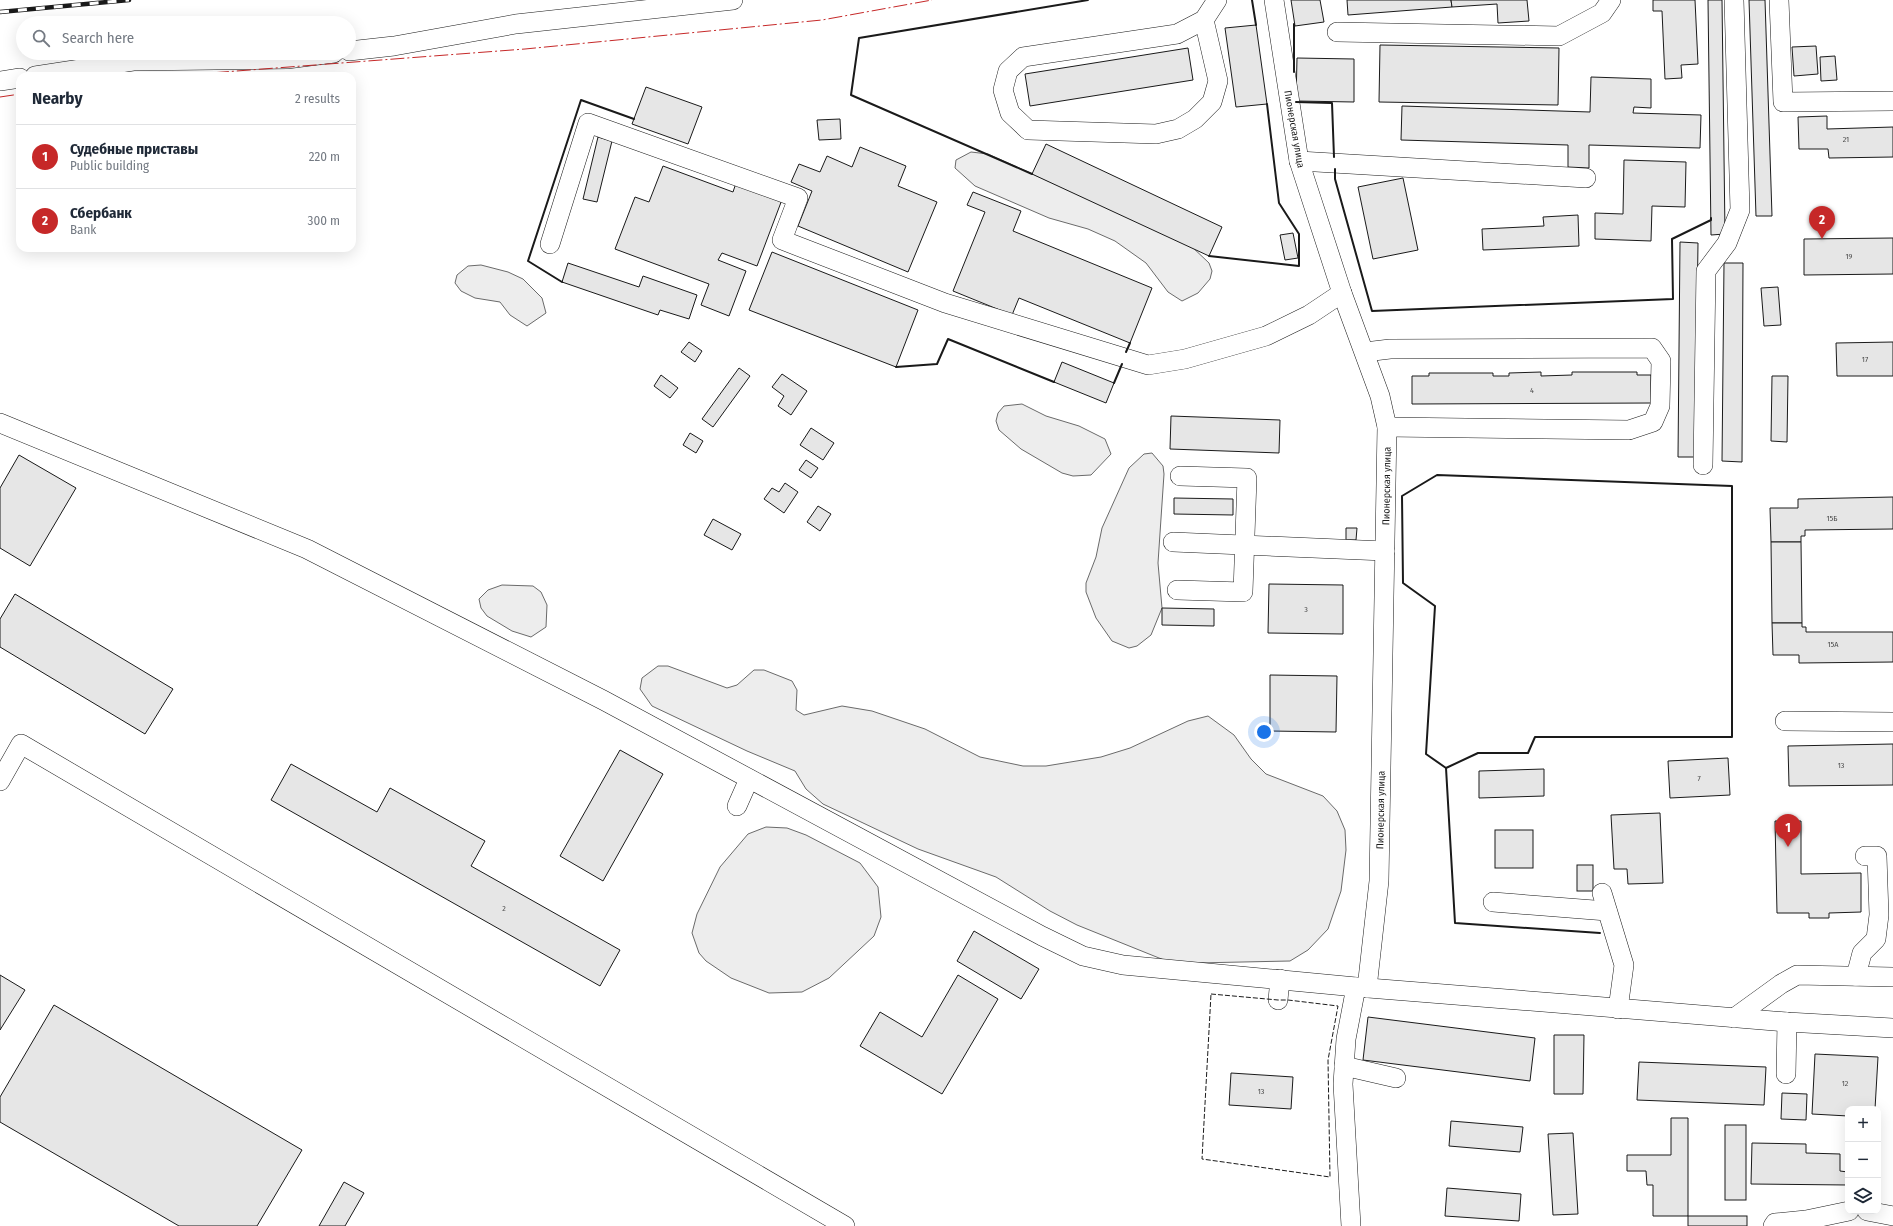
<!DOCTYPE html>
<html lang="en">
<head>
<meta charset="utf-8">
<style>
	body { margin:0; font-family:"Fira Sans Condensed",sans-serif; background:#f6f6f7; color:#1f2937 }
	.controls { position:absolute; right:12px; bottom:12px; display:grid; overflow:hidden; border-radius:8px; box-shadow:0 4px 16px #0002 }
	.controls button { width:36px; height:36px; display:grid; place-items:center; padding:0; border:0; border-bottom:1px solid #e0e1e3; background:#fff; color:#1f2937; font:20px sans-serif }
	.you { position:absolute; left:1264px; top:732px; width:14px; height:14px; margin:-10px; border:3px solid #fff; border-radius:50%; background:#1a73e8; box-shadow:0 0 0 6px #1a73e833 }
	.badge { display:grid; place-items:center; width:26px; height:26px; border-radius:50%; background:#c62828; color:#fff; font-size:13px; font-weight:700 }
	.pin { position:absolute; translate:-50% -33px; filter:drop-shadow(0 1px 2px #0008) }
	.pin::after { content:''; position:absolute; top:21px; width:14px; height:12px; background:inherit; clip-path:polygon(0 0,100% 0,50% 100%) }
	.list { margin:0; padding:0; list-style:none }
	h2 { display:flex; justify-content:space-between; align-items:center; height:52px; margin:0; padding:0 16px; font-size:17px }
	h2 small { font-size:13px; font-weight:400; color:#747a83 }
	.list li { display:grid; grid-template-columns:26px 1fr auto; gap:12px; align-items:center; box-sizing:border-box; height:64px; padding:0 16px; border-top:1px solid #e0e1e3 }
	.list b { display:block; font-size:15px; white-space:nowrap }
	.list p { margin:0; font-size:13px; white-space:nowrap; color:#747a83 }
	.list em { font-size:13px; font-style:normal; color:#747a83 }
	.icon { flex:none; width:22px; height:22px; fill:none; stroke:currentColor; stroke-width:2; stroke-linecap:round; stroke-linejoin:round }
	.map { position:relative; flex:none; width:1893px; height:1226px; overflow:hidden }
	.search { position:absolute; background:#fff; box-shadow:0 4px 16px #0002; left:16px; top:16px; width:340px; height:44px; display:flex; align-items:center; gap:10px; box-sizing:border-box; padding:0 14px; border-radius:22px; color:#747a83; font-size:15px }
	.panel { position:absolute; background:#fff; box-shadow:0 4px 16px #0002; left:16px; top:72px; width:340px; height:180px; border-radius:12px }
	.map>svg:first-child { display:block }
</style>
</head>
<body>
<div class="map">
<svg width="1893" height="1226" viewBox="0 0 1893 1226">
	<rect width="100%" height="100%" fill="#fff"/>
	<g fill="#ededed" stroke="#6a6a6a">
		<path d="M971,152L988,154L1189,244L1209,263L1212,271L1210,279L1198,293L1182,301L1168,292L1146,263L1115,241L1088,229L1049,218L975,186L955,168L956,160Z"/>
		<path d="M481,265L508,272L523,279L542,298L546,313L527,326L510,315L500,302L475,298L461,291L455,283L457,275L468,266Z"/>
		<path d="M1022,404L1046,416L1079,426L1105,439L1111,454L1091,475L1073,476L1062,473L1021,449L999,430L996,421L998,413L1004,406Z"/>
		<path d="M1152,453L1163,466L1164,474L1158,563L1162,608L1151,635L1137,646L1129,648L1112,641L1096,618L1086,592V583L1096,557L1102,528L1129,468L1144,454Z"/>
		<path d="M502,585L533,586L541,592L547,605L546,627L531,637L512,631L487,616L481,608L479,599L488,590Z"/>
		<path d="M658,666H668L727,688L737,685L754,670H764L792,681L797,690L796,710L804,715L842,706L872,711L925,729L980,757L1023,766H1046L1101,757L1130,748L1188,721L1208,716L1234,735L1251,759L1266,774L1323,796L1337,811L1345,830L1346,850L1341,891L1328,929L1308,950L1290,961L1195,963L1164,960L1077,925L1050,911L996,877L918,849L823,804L806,789L795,771L747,751L652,706L640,689L642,678Z"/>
		<path d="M766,827L787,828L806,835L860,863L878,887L881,917L874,936L829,978L802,992L769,993L731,978L706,961L699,953L692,933L697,914L720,867L748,834Z"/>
	</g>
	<g fill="#e6e6e6" stroke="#1a1a1a">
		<path d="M1291,0H1320L1324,22L1295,26Z"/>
		<path d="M1347,0H1451L1452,7L1348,15Z"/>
		<path d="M1451,0H1527L1529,21L1498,23L1497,4L1452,7Z"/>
		<path d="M1653,0H1695L1698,64L1681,65L1682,78L1665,79L1662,11H1653Z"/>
		<path d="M1708,0H1722L1725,234L1711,235Z"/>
		<path d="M1749,0H1765L1772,216H1756Z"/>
		<path d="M1256,25L1267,104L1236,107L1225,28Z"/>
		<path d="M1380,45L1559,48L1558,105L1379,102Z"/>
		<path d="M1816,46L1818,74L1794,76L1792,47Z"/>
		<path d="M1188,48L1193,80L1030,106L1025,74Z"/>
		<path d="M1835,56L1837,80L1821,81L1820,57Z"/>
		<path d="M1297,58L1354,59V102L1296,101Z"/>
		<path d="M1591,77L1651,79V108L1634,107L1633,113L1701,115L1700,148L1589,145V168L1568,167V145L1401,140L1402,106L1590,112Z"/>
		<path d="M646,87L702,107L688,144L632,124Z"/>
		<path d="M1827,116V129L1893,127V157L1829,158L1828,149H1799L1798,117Z"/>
		<path d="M840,119L841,139L819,140L817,120Z"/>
		<path d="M598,137L612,141L597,202L583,199Z"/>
		<path d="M1046,144L1222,227L1209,256L1032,174Z"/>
		<path d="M860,147L906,166L898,186L937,202L908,272L798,226L812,191L791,182L799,164L820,172L827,156L852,167Z"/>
		<path d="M1624,160L1686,162L1685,207L1652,206L1651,241L1595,239V213L1623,214Z"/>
		<path d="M663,166L733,192L737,180L783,197L757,266L722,253L718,260L746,271L729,316L701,305L709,284L615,249L635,197L649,202Z"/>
		<path d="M1403,178L1418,250L1373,259L1358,187Z"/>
		<path d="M973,192L1021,211L1013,231L1152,288L1130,343L1019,298L1012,315L953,291L985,212L967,205Z"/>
		<path d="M1578,215L1579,246L1483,250L1482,229L1544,226L1543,217Z"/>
		<path d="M1293,233L1298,258L1285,260L1280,235Z"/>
		<path d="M1893,238V274L1804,275V239Z"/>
		<path d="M1680,242L1698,243L1695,457H1678Z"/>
		<path d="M772,252L918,310L896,367L749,310Z"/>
		<path d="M568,263L639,287L643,276L697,295L689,319L660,310L658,315L562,282Z"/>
		<path d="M1724,263H1743L1742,462L1722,461Z"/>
		<path d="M1778,287L1781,325L1764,326L1761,288Z"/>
		<path d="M689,342L702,351L695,362L681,352Z"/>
		<path d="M1893,342V376H1837L1836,343Z"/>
		<path d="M1062,362L1114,383L1106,403L1054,382Z"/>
		<path d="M739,368L750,376L713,427L702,419Z"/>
		<path d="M1541,372V376L1572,375V372H1637V375H1651V403L1412,404V376H1429V373H1493V376H1509V373Z"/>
		<path d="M782,374L807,391L791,415L778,406L784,396L772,387Z"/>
		<path d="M661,375L678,388L670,398L654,386Z"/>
		<path d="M1772,376H1788L1787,442L1771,441Z"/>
		<path d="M1171,416L1280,420L1279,453L1170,449Z"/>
		<path d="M811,428L834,443L823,460L800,445Z"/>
		<path d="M690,433L703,441L696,453L683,445Z"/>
		<path d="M19,455L76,488L30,566L0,548V488Z"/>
		<path d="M806,460L818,468L811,478L799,470Z"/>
		<path d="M785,483L798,492L784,513L764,499L772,488L779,492Z"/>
		<path d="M1893,497V529L1805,530V536H1801V542H1771L1770,508H1798V499Z"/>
		<path d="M1174,498L1233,499V515L1174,514Z"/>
		<path d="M818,506L831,514L820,531L807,522Z"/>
		<path d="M713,519L741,534L732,550L704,535Z"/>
		<path d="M1346,528H1357L1356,540H1346Z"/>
		<path d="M1771,542H1801L1802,623H1772Z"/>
		<path d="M1269,584L1343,585V634L1268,633Z"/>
		<path d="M15,594L173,689L145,734L0,647V619Z"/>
		<path d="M1162,608L1214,609V626L1162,625Z"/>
		<path d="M1772,623H1802V627H1806V632H1893V662L1799,663V655H1773Z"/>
		<path d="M1270,675L1337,676L1336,732L1270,731Z"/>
		<path d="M1893,744V785L1789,786L1788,746Z"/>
		<path d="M620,750L663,774L603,881L560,856Z"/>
		<path d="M1728,758L1730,795L1670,798L1668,761Z"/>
		<path d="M291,764L377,812L390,788L485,841L471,866L620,950L600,986L271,800Z"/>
		<path d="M1544,769V796L1479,798V771Z"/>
		<path d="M1660,813L1663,883L1628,884L1627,869H1614L1611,815Z"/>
		<path d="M1775,821H1801V874L1861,873V912L1829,913V918H1809V913H1777Z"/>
		<rect x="1495" y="830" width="38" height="38"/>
		<rect x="1577" y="865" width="16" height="26"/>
		<path d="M974,931L1039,969L1021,999L957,961Z"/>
		<path d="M0,975L25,990L0,1030Z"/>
		<path d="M958,975L998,999L942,1094L860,1046L880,1012L922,1037Z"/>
		<path d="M54,1005L302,1150L257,1226H179L0,1122V1097Z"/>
		<path d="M1368,1017L1535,1038L1530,1081L1363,1060Z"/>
		<path d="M1554,1035H1584L1583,1094H1554Z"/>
		<path d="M1815,1054L1878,1057L1875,1109H1848V1116L1812,1114Z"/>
		<path d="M1639,1062L1766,1067L1764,1105L1637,1100Z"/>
		<path d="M1231,1073L1293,1077L1291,1109L1229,1105Z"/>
		<path d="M1782,1093L1807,1094L1806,1120L1781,1119Z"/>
		<path d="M1671,1118H1688V1216H1653V1185H1647L1646,1171H1627V1155H1671Z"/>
		<path d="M1451,1121L1523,1127L1520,1152L1449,1146Z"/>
		<rect x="1725" y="1125" width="21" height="75"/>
		<path d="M1573,1133L1578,1214L1553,1215L1548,1134Z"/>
		<path d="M1752,1143L1806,1144V1153L1840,1154V1171L1848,1172V1185L1751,1184Z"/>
		<path d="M344,1182L364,1193L345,1226H319Z"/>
		<path d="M1447,1188L1521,1194L1519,1221L1445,1216Z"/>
		<rect x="1688" y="1216" width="59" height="10"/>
	</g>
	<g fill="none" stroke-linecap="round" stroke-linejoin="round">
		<g stroke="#1a1a1a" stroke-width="20">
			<g id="minor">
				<path d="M1274,0L1299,161L1342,293L1380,396L1387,427L1379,881L1367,988"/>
				<path d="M1779,0L1783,102L1893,101"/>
				<path d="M1204,20L1218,81L1212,102L1195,119L1178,129L1156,134L1028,130L1010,113L1003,90L1008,71L1023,57L1177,34L1204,20L1217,0"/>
				<path d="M1337,32L1559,36L1602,13L1611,0"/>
				<path d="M349,51L394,46L516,24L733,0"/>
				<path d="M35,76L133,61L287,59L334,53"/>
				<path d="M0,81L20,78"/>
				<path d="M1299,161L1586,178"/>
				<path d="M550,244L588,123L798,198L782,240L945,303L1148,365L1185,359L1266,336L1309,315L1342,293"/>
				<path d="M1365,352L1390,349L1652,348L1661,361L1660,406L1653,422L1629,430L1387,427"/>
				<path d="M0,423L307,549L603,700L1042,936L1083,956L1123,965L1356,987L1568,1004L1787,1022L1893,1028"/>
				<path d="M1703,465L1706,271L1727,243L1740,210L1734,0"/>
				<path d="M1173,542L1385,551"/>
				<path d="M1177,590L1243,592L1247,478L1180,476"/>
				<path d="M1785,721L1893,722"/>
				<path d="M0,781L21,744L845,1226"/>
				<path d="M737,806L749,779"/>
				<path d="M1602,893L1624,965L1618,1009"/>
				<path d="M1493,902L1607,911"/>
				<path d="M1856,976L1862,953L1876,939L1879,915L1877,856H1865"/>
				<path d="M1278,1000L1280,979"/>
				<path d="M1734,1018L1781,984L1797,975L1893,977"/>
				<path d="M1344,1066L1396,1078"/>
				<path d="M1786,1074L1787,1022"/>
				<path d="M1867,1211L1893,1216"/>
				<path d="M1351,1226L1343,1084L1346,1039L1356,987"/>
				<path d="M1773,1226L1775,1223L1806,1220L1849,1211"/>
			</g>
		</g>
		<use href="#minor" stroke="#fff" stroke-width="19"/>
		<g stroke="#1a1a1a" stroke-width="4.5">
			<path id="rail" d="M0,12L129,0"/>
		</g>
		<use href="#rail" stroke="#fff" stroke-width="3" stroke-dasharray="9" stroke-linecap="butt"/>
		<path stroke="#1a1a1a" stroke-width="1" stroke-dasharray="5 2" stroke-linecap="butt" d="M1211,994L1278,1000H1288L1338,1006L1328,1060L1330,1177L1202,1159Z"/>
		<g stroke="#1a1a1a" stroke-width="2">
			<path d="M1252,0L1256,25"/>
			<path d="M1294,72V24"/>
			<path d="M1296,102L1332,103L1334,157"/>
			<path d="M1335,169V179L1372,311L1673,299L1672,239L1711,220V218"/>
			<path d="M1032,174L851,95L859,38L1088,0"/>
			<path d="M1209,256L1299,266V234L1279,203L1267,104"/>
			<path d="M562,282L528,261L581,100L634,119"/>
			<path d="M1126,352L1130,343"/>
			<path d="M896,367L937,364L948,339L1054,382"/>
			<path d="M1114,383L1122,364"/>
			<path d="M1446,768L1478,753H1528L1535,737H1732V486L1437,475L1402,496L1403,583L1435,606L1426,754L1446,768L1455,923L1600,933"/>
		</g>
		<g stroke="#c62828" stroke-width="1" stroke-dasharray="14 3 2 3" stroke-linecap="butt">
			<path d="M171,76L525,49L822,20L932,0"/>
			<path d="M0,97L20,94"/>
		</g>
	</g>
	<g text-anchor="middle" stroke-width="3" stroke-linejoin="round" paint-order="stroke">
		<g font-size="8" fill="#4d4d4d">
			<text x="1846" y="142">21</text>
			<text x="1849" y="259">19</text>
			<text x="1865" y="362">17</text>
			<text x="1532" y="393">4</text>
			<text x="1832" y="521">15Б</text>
			<text x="1306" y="612">3</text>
			<text x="1833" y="647">15А</text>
			<text x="1841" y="768">13</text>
			<text x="1699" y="781">7</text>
			<text x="504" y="911">2</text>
			<text x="1845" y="1086">12</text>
			<text x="1261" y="1094">13</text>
		</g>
		<g font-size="10" fill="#1a1a1a" stroke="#fff">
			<text transform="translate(1295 129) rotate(80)" y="4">Пионерская улица</text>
			<text transform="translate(1386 486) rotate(-89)" y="4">Пионерская улица</text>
			<text transform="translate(1380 810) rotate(-89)" y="4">Пионерская улица</text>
		</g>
	</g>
</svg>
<div class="controls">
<button>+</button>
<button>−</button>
<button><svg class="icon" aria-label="layers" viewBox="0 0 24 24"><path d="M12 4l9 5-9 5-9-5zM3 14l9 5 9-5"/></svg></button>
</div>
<div class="you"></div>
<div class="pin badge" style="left:1788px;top:847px">1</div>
<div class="pin badge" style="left:1822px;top:239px">2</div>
<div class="search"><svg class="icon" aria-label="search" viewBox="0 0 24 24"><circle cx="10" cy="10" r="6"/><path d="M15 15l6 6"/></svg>Search here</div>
<section class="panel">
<h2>Nearby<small>2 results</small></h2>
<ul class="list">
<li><span class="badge">1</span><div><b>Судебные приставы</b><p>Public building</p></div><em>220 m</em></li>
<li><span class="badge">2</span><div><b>Сбербанк</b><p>Bank</p></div><em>300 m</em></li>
</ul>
</section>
</div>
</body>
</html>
